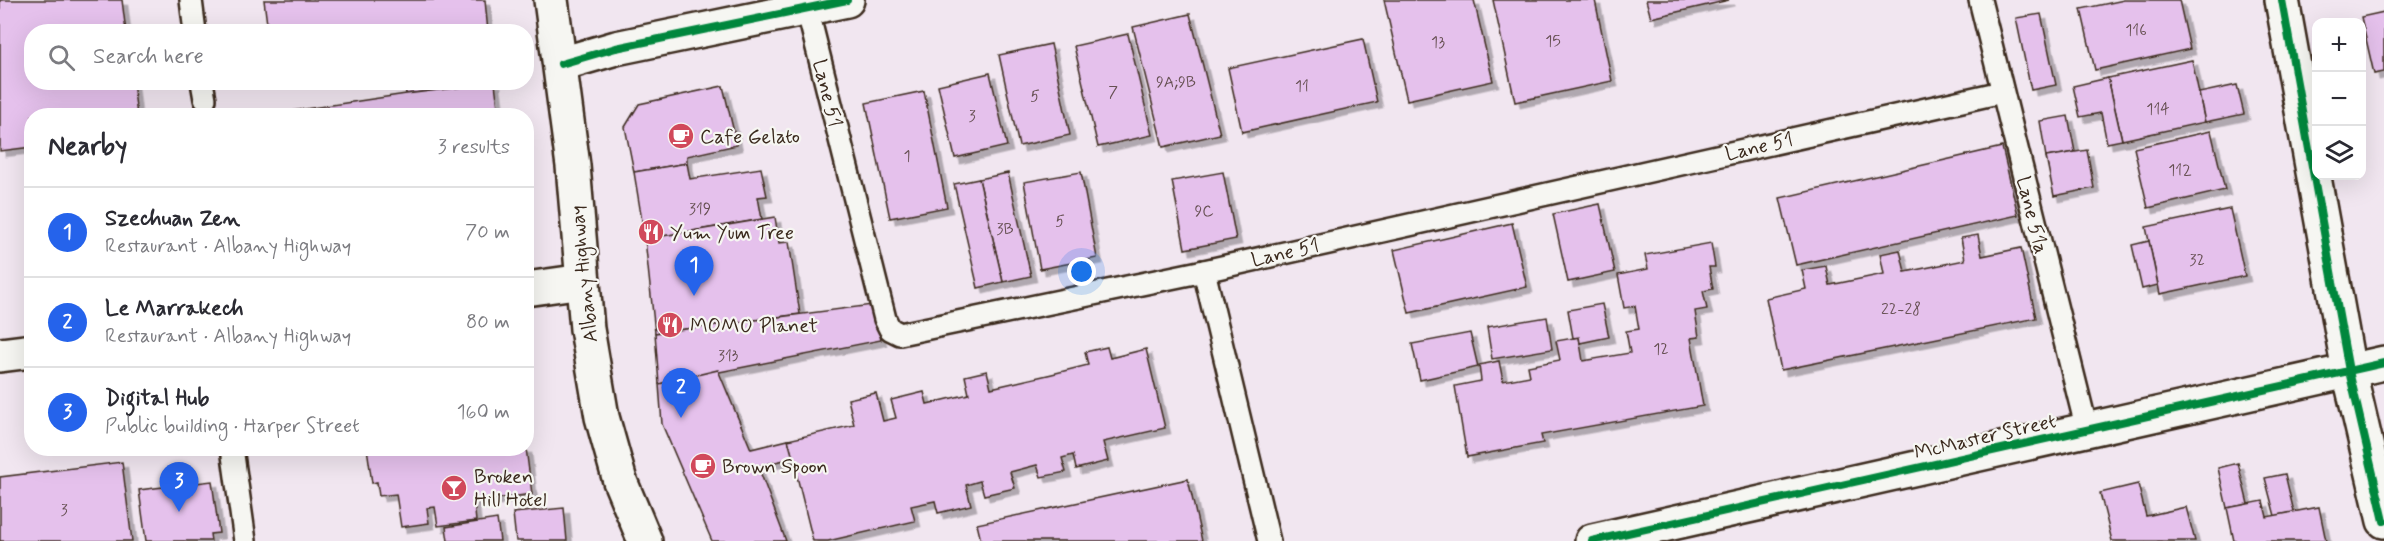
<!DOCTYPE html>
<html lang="en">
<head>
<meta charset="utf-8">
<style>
	body { margin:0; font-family:Mynerve,sans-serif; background:#f2f2f3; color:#2b2b33 }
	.controls { position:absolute; right:18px; top:18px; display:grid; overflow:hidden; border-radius:12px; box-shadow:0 6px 24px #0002 }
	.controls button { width:54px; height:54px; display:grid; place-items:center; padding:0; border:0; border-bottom:2px solid #e1e1e2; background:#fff; color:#2b2b33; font:30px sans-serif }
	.you { position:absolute; left:1082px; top:272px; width:21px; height:21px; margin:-15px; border:4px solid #fff; border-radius:50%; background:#1a73e8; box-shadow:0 0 0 9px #1a73e833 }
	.badge { display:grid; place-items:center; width:39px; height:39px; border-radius:50%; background:#2563eb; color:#fff; font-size:20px; font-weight:700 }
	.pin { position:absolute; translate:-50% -50px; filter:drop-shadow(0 2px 3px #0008) }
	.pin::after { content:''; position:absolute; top:32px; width:21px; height:18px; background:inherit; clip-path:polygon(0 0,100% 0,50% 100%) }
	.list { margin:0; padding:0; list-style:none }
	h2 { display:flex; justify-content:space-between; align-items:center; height:78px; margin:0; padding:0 24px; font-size:26px }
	h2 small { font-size:20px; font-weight:400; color:#7c7c81 }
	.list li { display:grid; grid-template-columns:39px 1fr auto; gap:18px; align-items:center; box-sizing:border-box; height:90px; padding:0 24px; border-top:2px solid #e1e1e2 }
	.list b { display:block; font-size:22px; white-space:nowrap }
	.list p { margin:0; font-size:20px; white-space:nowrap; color:#7c7c81 }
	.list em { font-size:20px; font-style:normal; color:#7c7c81 }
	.icon { flex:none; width:33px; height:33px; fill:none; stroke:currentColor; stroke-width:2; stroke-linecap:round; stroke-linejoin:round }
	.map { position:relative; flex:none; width:2384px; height:541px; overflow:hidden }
	.search { position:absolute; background:#fff; box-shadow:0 6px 24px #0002; left:24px; top:24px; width:510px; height:66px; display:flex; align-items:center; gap:15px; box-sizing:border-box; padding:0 21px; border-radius:24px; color:#7c7c81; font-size:22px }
	.panel { position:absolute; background:#fff; box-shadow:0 6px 24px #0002; left:24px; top:108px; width:510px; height:348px; border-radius:24px }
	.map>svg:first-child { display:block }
</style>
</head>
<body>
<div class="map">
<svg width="2384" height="541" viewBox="0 0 2384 541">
	<defs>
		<filter id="shadow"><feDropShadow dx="5.5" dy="5.5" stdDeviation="0" flood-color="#0004"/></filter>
	</defs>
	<rect width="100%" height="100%" fill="#f1e6f0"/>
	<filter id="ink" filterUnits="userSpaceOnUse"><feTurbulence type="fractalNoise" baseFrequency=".0167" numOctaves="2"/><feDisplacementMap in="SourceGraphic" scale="12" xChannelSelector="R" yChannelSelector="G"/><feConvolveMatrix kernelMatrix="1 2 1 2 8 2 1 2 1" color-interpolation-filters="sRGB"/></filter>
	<g filter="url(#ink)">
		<g fill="#e5c1ec" stroke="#3b2a1e" stroke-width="1.5" filter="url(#shadow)">
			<path d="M0,0H122L126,32H32V82H133L137,116H32V147L0,151Z"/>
			<path d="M264,0H485L488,32H268Z"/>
			<path d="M1384,0H1474L1493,81L1407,100Z"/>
			<path d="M1493,0H1595L1612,81L1515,102Z"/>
			<path d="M1646,0H1729L1651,18Z"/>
			<path d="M2124,0H2179L2190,49L2095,70L2081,9Z"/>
			<path d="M2384,12V72L2374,74L2361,17Z"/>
			<path d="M1190,14L1220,134L1163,147L1133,27Z"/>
			<path d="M2041,14L2056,85L2031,90L2016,18Z"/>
			<path d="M1128,34L1152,135L1098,147L1074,46Z"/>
			<path d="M1363,39L1377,102L1242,132L1228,68Z"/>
			<path d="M1051,44L1070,135L1019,146L999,55Z"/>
			<path d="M2192,60L2205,122L2122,140L2108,78Z"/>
			<path d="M990,73L1007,146L955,158L938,85Z"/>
			<path d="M2108,78L2122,140L2107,143L2101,113L2080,117L2073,86Z"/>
			<path d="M405,82H495V83L406,94Z"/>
			<path d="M495,83L499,116H258L406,94Z"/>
			<path d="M2237,85L2244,114L2205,122L2199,93Z"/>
			<path d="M723,86L737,145L687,156V163L634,172L625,127L639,104Z"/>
			<path d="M924,91L947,207L890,218L866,103Z"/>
			<path d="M2068,116L2075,152L2046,157L2040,121Z"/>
			<path d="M2211,131L2225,190L2148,208L2134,148Z"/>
			<path d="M2002,147L2018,215L1796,265L1780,198Z"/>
			<path d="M2087,150L2094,188L2054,196L2046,157Z"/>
			<path d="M687,163L690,179L761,168L767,196L758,197L762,219L645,239L634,172Z"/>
			<path d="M1081,172L1097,258L1040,269L1024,182Z"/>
			<path d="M1223,172L1236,239L1185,249L1172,181Z"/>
			<path d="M1008,173L1031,276L1003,282L979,179Z"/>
			<path d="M979,179L1003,282L978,288L954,184Z"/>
			<path d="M1600,204L1615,272L1568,282L1553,214Z"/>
			<path d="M2230,209L2245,276L2160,294L2146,227Z"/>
			<path d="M775,217L779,243L789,242L800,314L655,333L645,239Z"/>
			<path d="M1512,223L1527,287L1409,313L1394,250Z"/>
			<path d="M1978,235L1982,256L2021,248L2036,318L1781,370L1766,298L1806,289L1802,270L1826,266L1830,285L1884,274L1880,254L1900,250L1905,272L1965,260L1961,238Z"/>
			<path d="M2149,241L2158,285L2142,289L2132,245Z"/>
			<path d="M1711,243L1715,267H1709L1713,289L1703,291L1707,309L1695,311L1699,337L1691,338L1703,406L1541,435L1543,443L1467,457L1455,386L1481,381L1479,365L1499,361L1503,381L1530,376L1528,366L1560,360L1556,341L1579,337L1583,361L1630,353L1626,331L1639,329L1635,306L1624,308L1618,275L1648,269L1645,255Z"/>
			<path d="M1602,304L1609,337L1580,343L1579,337L1573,338L1568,310Z"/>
			<path d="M872,305L881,340L659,384L655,333Z"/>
			<path d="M1547,317L1552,349L1492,359L1487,327Z"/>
			<path d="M1470,333L1478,367L1420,380L1412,344Z"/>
			<path d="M1107,347L1110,358L1146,349L1165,428L1103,442L1108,461L1076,469L1073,455L1062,458L1066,472L1041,477L1037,465L1010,472L1015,488L984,495L980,481L966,485L971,505L938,513L935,501L911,506L915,521L828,541H813L788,440L854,425L848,399L876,393L883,421L896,418L891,400L924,392L927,404L969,394L965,376L987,371L991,388L1052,374L1088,365L1085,352Z"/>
			<path d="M718,370L751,449L788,440L793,458L758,466L786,541H712L662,424L659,384Z"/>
			<path d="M367,448H429V451L526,448L532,494L474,502L476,521L438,526L435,507L427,508L429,523L401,527L396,494L379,496L377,482L372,483Z"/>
			<path d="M122,462L132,541H0V477Z"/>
			<path d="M2238,463L2248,504L2227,508L2218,468Z"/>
			<path d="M2285,474L2294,512L2275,516L2265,478Z"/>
			<path d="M1188,479L1202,541H981L977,524Z"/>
			<path d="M212,481L219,533L210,534L211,541H146L139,490Z"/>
			<path d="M2138,484L2146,516L2186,507L2195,541H2112L2100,493Z"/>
			<path d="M2263,501L2267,517L2319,507L2326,541H2234L2227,508Z"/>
			<path d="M564,508L567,541H516L513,513Z"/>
			<path d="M497,519L500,541H448L446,527Z"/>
		</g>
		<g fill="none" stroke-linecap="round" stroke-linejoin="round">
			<g stroke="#3b2a1e" stroke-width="26">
				<g id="lane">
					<path d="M191,0L195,32"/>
					<path d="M809,0L807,8L885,319L890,329L900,334L1204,271L2002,92"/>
					<path d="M1980,0L2087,430"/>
					<path d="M202,82L205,99"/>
					<path d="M1204,271L1269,541"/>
					<path d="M232,448L245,541"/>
				</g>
			</g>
			<g stroke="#3b2a1e" stroke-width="38">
				<g id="street">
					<path d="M2282,0L2349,371L2384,521"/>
					<path d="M561,64L616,48L847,0"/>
					<path d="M526,289L583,281"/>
					<path d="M0,355L32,351"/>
					<path d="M1592,541L2384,363"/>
				</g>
			</g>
			<g stroke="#3b2a1e" stroke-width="38">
				<path id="secondary" d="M551,0L573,166L587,329L602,417L620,481L645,541"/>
			</g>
			<use href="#lane" stroke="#f6f6f2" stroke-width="21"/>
			<use href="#street" stroke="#f6f6f2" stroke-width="33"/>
			<use href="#secondary" stroke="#f6f6f2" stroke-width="33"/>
			<g stroke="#f6f6f2" stroke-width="11">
				<g id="cycleway">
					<path d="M2282,0L2349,371L2384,521"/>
					<path d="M561,64L616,48L847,0"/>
					<path d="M1592,541L2384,363"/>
				</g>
			</g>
			<use href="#cycleway" stroke="#00873e" stroke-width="8"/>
		</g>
	</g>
	<defs>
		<g id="cafe-disc" transform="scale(1.35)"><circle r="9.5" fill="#d1495b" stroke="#f6f6f2"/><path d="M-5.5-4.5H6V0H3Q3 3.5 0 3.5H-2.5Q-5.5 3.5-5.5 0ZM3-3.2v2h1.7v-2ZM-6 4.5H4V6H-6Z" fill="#fff"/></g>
		<g id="restaurant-disc" transform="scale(1.35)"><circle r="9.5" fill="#d1495b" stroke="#f6f6f2"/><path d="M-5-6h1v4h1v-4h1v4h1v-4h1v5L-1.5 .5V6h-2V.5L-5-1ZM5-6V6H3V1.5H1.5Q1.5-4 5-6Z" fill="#fff"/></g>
		<g id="bar-disc" transform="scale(1.35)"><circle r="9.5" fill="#d1495b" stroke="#f6f6f2"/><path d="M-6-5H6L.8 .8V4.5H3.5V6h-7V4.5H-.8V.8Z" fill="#fff"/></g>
	</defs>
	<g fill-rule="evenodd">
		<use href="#cafe-disc" x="681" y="136"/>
		<use href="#restaurant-disc" x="651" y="232"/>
		<use href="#restaurant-disc" x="670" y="325"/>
		<use href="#cafe-disc" x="703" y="466"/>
		<use href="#bar-disc" x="454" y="488"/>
	</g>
	<g text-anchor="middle" stroke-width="4.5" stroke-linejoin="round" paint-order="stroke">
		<g font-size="16" fill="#665052">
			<text x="2136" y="35">116</text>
			<text x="1553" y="46">15</text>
			<text x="1438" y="47">13</text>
			<text x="1176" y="87">9A;9B</text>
			<text x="1302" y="91">11</text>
			<text x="1113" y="97">7</text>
			<text x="1035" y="101">5</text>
			<text x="2158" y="114">114</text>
			<text x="972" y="121">3</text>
			<text x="907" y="161">1</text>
			<text x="2180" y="175">112</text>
			<text x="700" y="214">319</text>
			<text x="1204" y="216">9C</text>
			<text x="1060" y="226">5</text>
			<text x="1005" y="234">3B</text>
			<text x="2197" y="265">32</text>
			<text x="1901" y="314">22-28</text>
			<text x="1661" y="354">12</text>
			<text x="728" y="361">313</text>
			<text x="64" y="515">3</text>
		</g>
		<g font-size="20" fill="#3b2a1e" stroke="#f6f6f2">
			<text transform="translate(828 93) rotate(76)" y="7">Lane 51</text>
			<text transform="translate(1759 146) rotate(-13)" y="7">Lane 51</text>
			<text transform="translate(2033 215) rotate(76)" y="7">Lane 51a</text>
			<text transform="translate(1285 252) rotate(-13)" y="7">Lane 51</text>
			<text transform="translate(583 274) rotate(-96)" y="7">Albany Highway</text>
			<text transform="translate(1985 436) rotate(-13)" y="7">McMaster Street</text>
		</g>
		<g font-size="20" fill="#3b2a1e" stroke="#f6f6f2" text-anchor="start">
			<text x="700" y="143">Cafe Gelato</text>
			<text x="670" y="239">Yum Yum Tree</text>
			<text x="690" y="332">MOMO Planet</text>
			<text x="722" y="473">Brown Spoon</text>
			<text x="474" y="483">Broken<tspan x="474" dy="23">Hill Hotel</tspan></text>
		</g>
	</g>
</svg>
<div class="controls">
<button>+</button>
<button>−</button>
<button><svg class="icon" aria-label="layers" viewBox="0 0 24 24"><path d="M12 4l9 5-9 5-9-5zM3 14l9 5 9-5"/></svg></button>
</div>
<div class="you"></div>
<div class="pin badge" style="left:694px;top:296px">1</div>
<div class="pin badge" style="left:681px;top:418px">2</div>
<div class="pin badge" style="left:179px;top:512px">3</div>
<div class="search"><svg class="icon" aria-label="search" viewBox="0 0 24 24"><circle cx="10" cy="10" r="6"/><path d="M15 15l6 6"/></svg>Search here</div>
<section class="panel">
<h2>Nearby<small>3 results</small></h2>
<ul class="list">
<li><span class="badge">1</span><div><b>Szechuan Zen</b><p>Restaurant · Albany Highway</p></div><em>70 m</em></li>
<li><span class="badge">2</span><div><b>Le Marrakech</b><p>Restaurant · Albany Highway</p></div><em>80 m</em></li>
<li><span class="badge">3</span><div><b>Digital Hub</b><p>Public building · Harper Street</p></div><em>160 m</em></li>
</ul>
</section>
</div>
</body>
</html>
